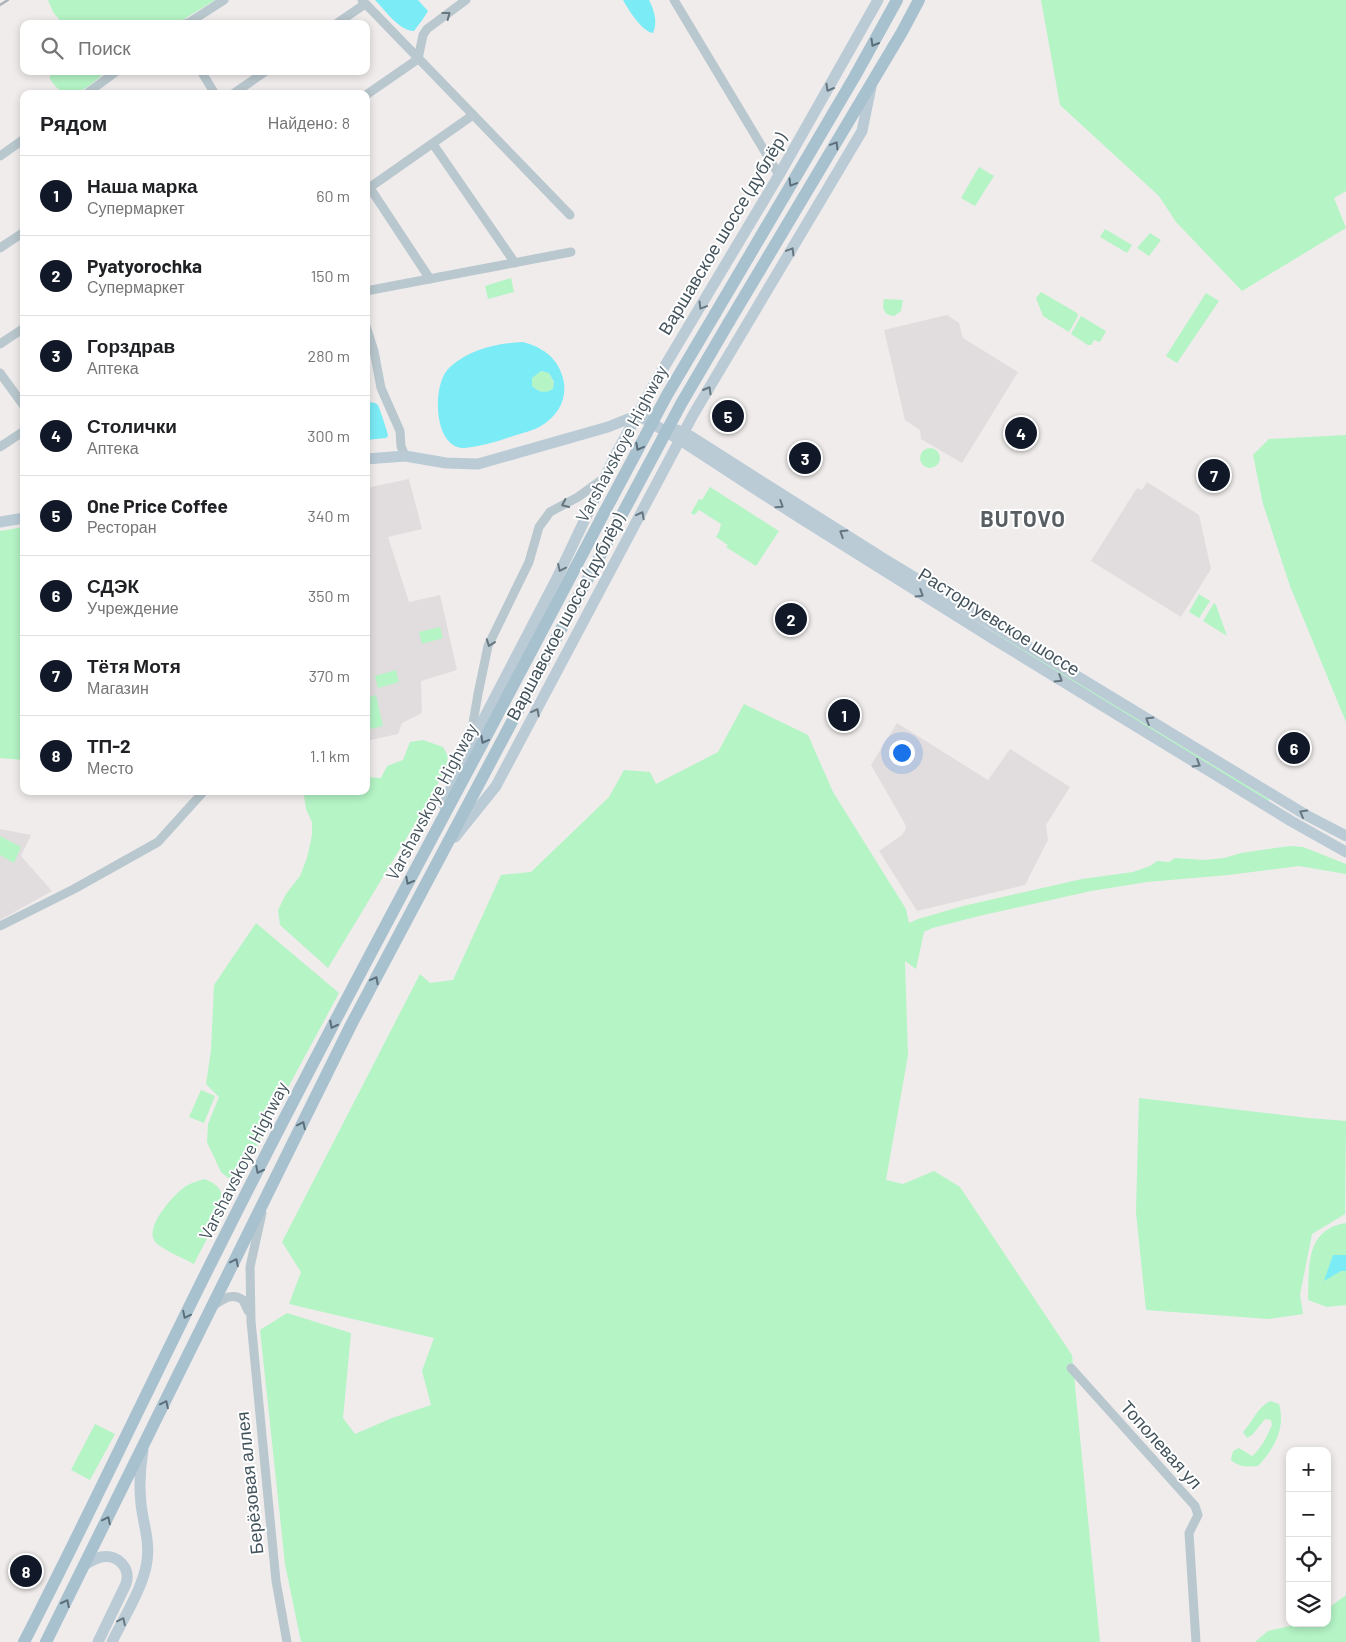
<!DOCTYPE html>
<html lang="ru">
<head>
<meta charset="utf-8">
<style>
	body { margin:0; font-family:Barlow,sans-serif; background:#f2f2f2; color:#202124 }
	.controls { position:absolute; right:15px; bottom:15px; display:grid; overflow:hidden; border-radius:10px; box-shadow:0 2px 8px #0003 }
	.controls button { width:45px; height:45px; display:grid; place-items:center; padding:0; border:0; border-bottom:1px solid #e0e0e0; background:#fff; color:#202124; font:25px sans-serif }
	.you { position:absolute; left:901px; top:752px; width:18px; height:18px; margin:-12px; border:4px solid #fff; border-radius:50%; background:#1a73e8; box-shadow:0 0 0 8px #1a73e833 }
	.badge { display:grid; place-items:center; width:32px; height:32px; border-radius:50%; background:#111827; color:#fff; font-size:16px; font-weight:700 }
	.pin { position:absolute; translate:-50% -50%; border:2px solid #fff; box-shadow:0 1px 5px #0006 }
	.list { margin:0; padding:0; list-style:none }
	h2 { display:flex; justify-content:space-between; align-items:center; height:65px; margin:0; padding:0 20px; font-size:21px }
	h2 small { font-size:16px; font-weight:400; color:#757577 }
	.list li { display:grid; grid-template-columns:32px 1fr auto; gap:15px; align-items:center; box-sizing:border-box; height:80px; padding:0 20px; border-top:1px solid #e0e0e0 }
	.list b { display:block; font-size:19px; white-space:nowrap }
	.list p { margin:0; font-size:16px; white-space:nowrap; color:#757577 }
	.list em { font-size:16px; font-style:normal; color:#757577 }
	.icon { flex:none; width:28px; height:28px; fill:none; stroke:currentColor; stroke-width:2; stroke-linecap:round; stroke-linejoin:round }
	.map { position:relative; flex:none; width:1346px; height:1642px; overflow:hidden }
	.search { position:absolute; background:#fff; box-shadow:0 2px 8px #0003; left:20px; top:20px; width:350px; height:55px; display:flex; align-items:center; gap:12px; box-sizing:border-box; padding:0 18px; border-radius:10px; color:#757577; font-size:19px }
	.panel { position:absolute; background:#fff; box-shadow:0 2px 8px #0003; left:20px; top:90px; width:350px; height:705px; border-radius:10px }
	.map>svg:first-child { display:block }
</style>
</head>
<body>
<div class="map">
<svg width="1346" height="1642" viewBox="0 0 1346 1642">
	<rect width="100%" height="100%" fill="#f0ecec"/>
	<g fill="#e1ddde">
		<path d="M947,315L959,323L963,338L1018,372L962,463L921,439L920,430L905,420L884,330Z"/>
		<path d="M409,479L422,529L388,537L409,602L440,595L457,670L421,681L422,713L402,723L398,734L366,741V488Z"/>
		<path d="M1147,482L1199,515L1211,569L1181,617L1091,561L1137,488L1142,490Z"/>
		<path d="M897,723L988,780L1010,749L1070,787L1046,825L1048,840L1025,885L917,911L879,851L902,835L906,829L905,824L871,765Z"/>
		<path d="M0,829L31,835L21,856L52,891L0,920Z"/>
	</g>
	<g fill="#b4f4c5">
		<path d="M48,0H215L176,24H63L53,12Z"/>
		<path d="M1041,0H1346V191L1334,198L1346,228L1242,291L1176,222L1159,196L1060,105Z"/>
		<path d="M50,71H108C87,86 69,109 50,79Z"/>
		<path d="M979,167L994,176L975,206L961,198Z"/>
		<path d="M1105,229L1132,245L1127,253L1100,237Z"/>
		<path d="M1150,233L1161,240L1149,256L1137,248Z"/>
		<path d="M511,278L514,292L488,299L485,286Z"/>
		<path d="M1041,292L1077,313L1078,316L1069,332L1043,316L1036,298Z"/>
		<path d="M1206,293L1219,301L1177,363L1166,356Z"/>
		<path d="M884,299L903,300L901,311L894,316C883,315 882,308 884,299Z"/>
		<path d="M1081,316L1106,331L1100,342L1094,340L1091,345H1088L1071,334Z"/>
		<path d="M542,371L549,373L554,383L553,390C544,394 539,392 532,386V378L538,372Z"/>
		<path d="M1346,435V722L1290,586L1263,504L1253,455L1269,439Z"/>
		<circle cx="930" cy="458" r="10"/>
		<path d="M710,487L779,531L756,566L726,547L728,545L716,537L719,532L721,524L699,510L694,515L691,513L699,499L702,500Z"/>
		<path d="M24,527V760L0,758V531Z"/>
		<path d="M1199,594L1210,601L1199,618L1189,612Z"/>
		<path d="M1214,603L1216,605L1227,636L1203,621Z"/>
		<path d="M440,627L443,638L422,644L419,632Z"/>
		<path d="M994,632L1269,799V802L993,634Z"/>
		<path d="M396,670L399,682L378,688L375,676Z"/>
		<path d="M376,695L383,726L366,730V698Z"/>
		<path d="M744,704L808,735L833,792L906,909L909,923L918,919L963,906L1082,879L1133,872L1150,866L1157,861L1169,862L1175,858L1204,860L1224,858L1241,853L1290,846L1303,847L1346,864V874L1299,866L1228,875L1147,882L1091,891L979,916L932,928L924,932L916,969L905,961L908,1055L886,1180L903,1184L934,1171L960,1187L1072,1355L1100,1642H301L285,1564L260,1330L287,1313L351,1333L343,1418L355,1434L392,1418L431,1405L422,1371L434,1338L289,1304L301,1272L282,1242L420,974L430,983L453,980L501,875L531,872L609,797L624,770L650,772L656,784L718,752Z"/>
		<path d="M423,740L443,747L448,756L446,768L427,804L328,968L280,925L278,910L286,894L300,876L307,858L312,835V822L306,809L304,796L306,791H366V777L381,778L387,766L403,760L410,742Z"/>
		<path d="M0,836L21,847L14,863L0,855Z"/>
		<path d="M256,923L339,993L236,1184L221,1172L207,1142L208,1124L219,1097L206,1084L211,1050L214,985Z"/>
		<path d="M201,1090L215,1096L204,1123L189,1117Z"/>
		<path d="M1139,1098L1308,1118L1346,1121L1345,1214L1312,1234L1300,1295L1303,1314L1269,1319L1146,1310L1136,1212Z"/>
		<path d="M204,1179C234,1189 221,1213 210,1233C205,1243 199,1253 194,1264C185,1259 158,1248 154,1240C146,1225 174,1194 186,1186C191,1183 197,1181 204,1179Z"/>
		<path d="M1346,1223V1305L1327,1307L1308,1300C1309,1268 1305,1229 1346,1223Z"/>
		<path d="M1270,1401L1279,1404C1286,1428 1274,1449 1258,1466C1247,1467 1239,1467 1231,1460L1233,1451L1239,1448L1252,1456C1262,1448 1267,1436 1272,1425L1271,1420L1265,1419L1252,1435L1247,1438L1243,1432C1253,1421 1257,1408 1270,1401Z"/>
		<path d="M95,1424L115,1434L90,1480L71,1470Z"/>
		<path d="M1346,1595V1642H1255L1268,1631L1303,1623H1327V1609Z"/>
	</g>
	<g fill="#7bebf6" fill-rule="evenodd">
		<path d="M375,0H418L428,11C426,15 418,26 414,31C399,31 385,10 375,0Z"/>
		<path d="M623,0H649C654,10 658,22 653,33C642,32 628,9 623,0Z"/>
		<path d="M523,342C541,347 556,356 562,375C569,396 560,414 541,426C533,431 522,433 513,436C497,442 482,446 465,448C433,450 431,383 450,367C470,349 497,343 523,342ZM541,371L549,373L554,382L553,389C544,394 539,392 532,386V378Z"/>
		<path d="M366,402C370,402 375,402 378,405C379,407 388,433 388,436L386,438L366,440Z"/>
		<path d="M1333,1255H1346V1271H1341L1324,1281Z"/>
	</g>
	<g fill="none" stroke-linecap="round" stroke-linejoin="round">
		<g stroke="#b9c7ce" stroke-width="9">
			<path d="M362,0L570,215"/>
			<path d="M674,0L779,175"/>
			<path d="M185,24L190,22L224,0"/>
			<path d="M336,24L365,4"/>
			<path d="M201,71L215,94"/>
			<path d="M86,94L117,71"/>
			<path d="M233,94L266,71"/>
			<path d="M366,95L418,59L423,35L427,29L466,0"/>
			<path d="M433,144L515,263"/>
			<path d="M0,156L24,139"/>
			<path d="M370,188L430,279"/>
			<path d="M366,190L473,115"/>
			<path d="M0,248L24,232"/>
			<path d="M366,291L571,252"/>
			<path d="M366,326L374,351L381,388L400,431L401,446L405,456"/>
			<path d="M0,344L24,328"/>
			<path d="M0,373L24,406"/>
			<path d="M0,447L24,431"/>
			<path d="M470,740L478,694L488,646L529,562L539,527L550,512L578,497L603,479"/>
			<path d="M0,926L74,889L158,842L204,791"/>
			<path d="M262,1213L250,1267L251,1321L276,1581L287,1642"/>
			<path d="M213,1306C223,1299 232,1292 243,1300L248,1311"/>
			<path d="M1071,1368L1195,1506L1198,1515L1189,1533L1196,1642"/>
		</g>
		<g stroke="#bacbd6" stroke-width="11">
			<path d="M638,415L680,440L800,518L992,638L1291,821L1346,852"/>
			<path d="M677,430L690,436L884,559L1306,815L1346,836"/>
			<path d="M366,459L405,456L446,463L478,464L608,427L638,415"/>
			<path d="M0,522L24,518"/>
			<path d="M444,805L467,751L557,578L616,454L657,379L779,175L878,0"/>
			<path d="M455,837L496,786L693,415L862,131L871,87"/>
			<path d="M86,1564C91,1561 96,1558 101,1557C118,1554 131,1568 126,1584L98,1642"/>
			<path d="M112,1642C123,1619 144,1586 147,1561C150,1541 143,1523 141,1504C139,1486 140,1468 143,1450"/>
		</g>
		<g stroke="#a8c1cf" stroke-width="12">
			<path d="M715,314L855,76L897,0"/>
			<path d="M729,322L902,32L919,0"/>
			<path d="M24,1642C90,1514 151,1382 216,1253C341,1003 476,759 605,511"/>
			<path d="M46,1642L351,1025L619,520"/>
		</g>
		<path stroke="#aeb3b8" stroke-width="2.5" d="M0,5L8,0"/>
		<g stroke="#a8c1cf" stroke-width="12">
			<path d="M605,511L667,395L715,314"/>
			<path d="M619,520L681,404L729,322"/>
		</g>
	</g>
	<defs><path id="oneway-chevron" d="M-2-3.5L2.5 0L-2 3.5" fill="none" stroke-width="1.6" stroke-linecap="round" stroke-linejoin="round" transform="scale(1.25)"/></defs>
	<g stroke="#66767e">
		<use href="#oneway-chevron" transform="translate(447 15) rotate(-37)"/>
		<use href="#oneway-chevron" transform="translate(565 504) rotate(155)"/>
		<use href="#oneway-chevron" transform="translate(490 643) rotate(110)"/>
	</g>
	<g stroke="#5c6e79">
		<use href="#oneway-chevron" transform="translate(874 43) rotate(120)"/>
		<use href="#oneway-chevron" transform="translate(835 145) rotate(-59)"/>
		<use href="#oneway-chevron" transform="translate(792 183) rotate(121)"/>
		<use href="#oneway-chevron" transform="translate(639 447) rotate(118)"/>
		<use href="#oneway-chevron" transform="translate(484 740) rotate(118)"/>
		<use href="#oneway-chevron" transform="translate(409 881) rotate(118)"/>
		<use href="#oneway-chevron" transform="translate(375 980) rotate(-62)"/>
		<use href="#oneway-chevron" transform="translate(333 1025) rotate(117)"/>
		<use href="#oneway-chevron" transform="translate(302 1125) rotate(-64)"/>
		<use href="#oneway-chevron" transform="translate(259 1170) rotate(117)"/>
		<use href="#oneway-chevron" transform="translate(235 1262) rotate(-64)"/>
		<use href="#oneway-chevron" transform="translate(186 1315) rotate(116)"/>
		<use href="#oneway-chevron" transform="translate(165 1404) rotate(-64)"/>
		<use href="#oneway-chevron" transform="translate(107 1520) rotate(-64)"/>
		<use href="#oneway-chevron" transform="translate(66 1603) rotate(-63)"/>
	</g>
	<g stroke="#677781">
		<use href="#oneway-chevron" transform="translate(829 88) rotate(120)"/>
		<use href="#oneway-chevron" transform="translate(791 251) rotate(-59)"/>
		<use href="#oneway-chevron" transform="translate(702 306) rotate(121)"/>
		<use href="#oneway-chevron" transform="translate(708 390) rotate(-60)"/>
		<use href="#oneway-chevron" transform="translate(780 505) rotate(33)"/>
		<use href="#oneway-chevron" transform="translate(641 515) rotate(-62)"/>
		<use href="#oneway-chevron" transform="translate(843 533) rotate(-148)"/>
		<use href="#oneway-chevron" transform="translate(561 568) rotate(115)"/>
		<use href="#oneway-chevron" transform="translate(920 594) rotate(32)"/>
		<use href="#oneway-chevron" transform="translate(1059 679) rotate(32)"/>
		<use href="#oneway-chevron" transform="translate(536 712) rotate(-62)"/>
		<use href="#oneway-chevron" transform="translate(1149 720) rotate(-149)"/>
		<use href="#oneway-chevron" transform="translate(1197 764) rotate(31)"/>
		<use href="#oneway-chevron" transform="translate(1303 813) rotate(-150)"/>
		<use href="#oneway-chevron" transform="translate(122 1621) rotate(-64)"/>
	</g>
	<g text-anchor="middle" stroke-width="4" stroke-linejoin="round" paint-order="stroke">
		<g font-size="18" fill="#43535c" stroke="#fff">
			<text transform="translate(723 234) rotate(-59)" y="6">Варшавское шоссе (дублёр)</text>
			<text transform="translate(622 444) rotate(-62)" y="6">Varshavskoye Highway</text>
			<text transform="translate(566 617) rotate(-62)" y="6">Варшавское шоссе (дублёр)</text>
			<text transform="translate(999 622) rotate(32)" y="6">Расторгуевское шоссе</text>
			<text transform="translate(432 802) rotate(-62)" y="6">Varshavskoye Highway</text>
			<text transform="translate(244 1161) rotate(-63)" y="6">Varshavskoye Highway</text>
			<text transform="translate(1161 1445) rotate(48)" y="6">Тополевая ул</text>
			<text transform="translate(250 1483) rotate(-96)" y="6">Берёзовая аллея</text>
		</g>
		<g font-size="22" font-weight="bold" letter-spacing="1" fill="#585e62" stroke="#fff">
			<text x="1023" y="527">BUTOVO</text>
		</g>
	</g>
</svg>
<div class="controls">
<button>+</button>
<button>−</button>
<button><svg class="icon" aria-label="locate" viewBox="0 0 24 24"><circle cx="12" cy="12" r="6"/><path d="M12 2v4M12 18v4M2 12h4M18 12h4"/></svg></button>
<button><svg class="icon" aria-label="layers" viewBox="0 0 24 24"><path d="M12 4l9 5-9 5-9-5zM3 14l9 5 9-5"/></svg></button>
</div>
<div class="you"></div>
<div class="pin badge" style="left:844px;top:715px">1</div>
<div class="pin badge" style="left:791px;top:619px">2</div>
<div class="pin badge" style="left:805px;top:458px">3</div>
<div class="pin badge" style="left:1021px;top:433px">4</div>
<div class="pin badge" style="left:728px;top:416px">5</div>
<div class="pin badge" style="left:1294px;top:748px">6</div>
<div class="pin badge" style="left:1214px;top:475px">7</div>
<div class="pin badge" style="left:26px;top:1571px">8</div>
<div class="search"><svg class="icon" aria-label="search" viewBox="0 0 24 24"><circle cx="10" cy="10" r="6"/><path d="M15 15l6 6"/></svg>Поиск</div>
<section class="panel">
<h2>Рядом<small>Найдено: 8</small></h2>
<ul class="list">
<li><span class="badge">1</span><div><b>Наша марка</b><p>Супермаркет</p></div><em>60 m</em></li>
<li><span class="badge">2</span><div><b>Pyatyorochka</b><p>Супермаркет</p></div><em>150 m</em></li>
<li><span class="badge">3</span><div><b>Горздрав</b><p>Аптека</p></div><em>280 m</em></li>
<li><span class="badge">4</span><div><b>Столички</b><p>Аптека</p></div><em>300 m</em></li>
<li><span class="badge">5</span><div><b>One Price Coffee</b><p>Ресторан</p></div><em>340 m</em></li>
<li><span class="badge">6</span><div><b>СДЭК</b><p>Учреждение</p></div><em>350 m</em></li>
<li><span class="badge">7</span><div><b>Тётя Мотя</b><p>Магазин</p></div><em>370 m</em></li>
<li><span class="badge">8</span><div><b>ТП-2</b><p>Место</p></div><em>1.1 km</em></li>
</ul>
</section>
</div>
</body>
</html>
